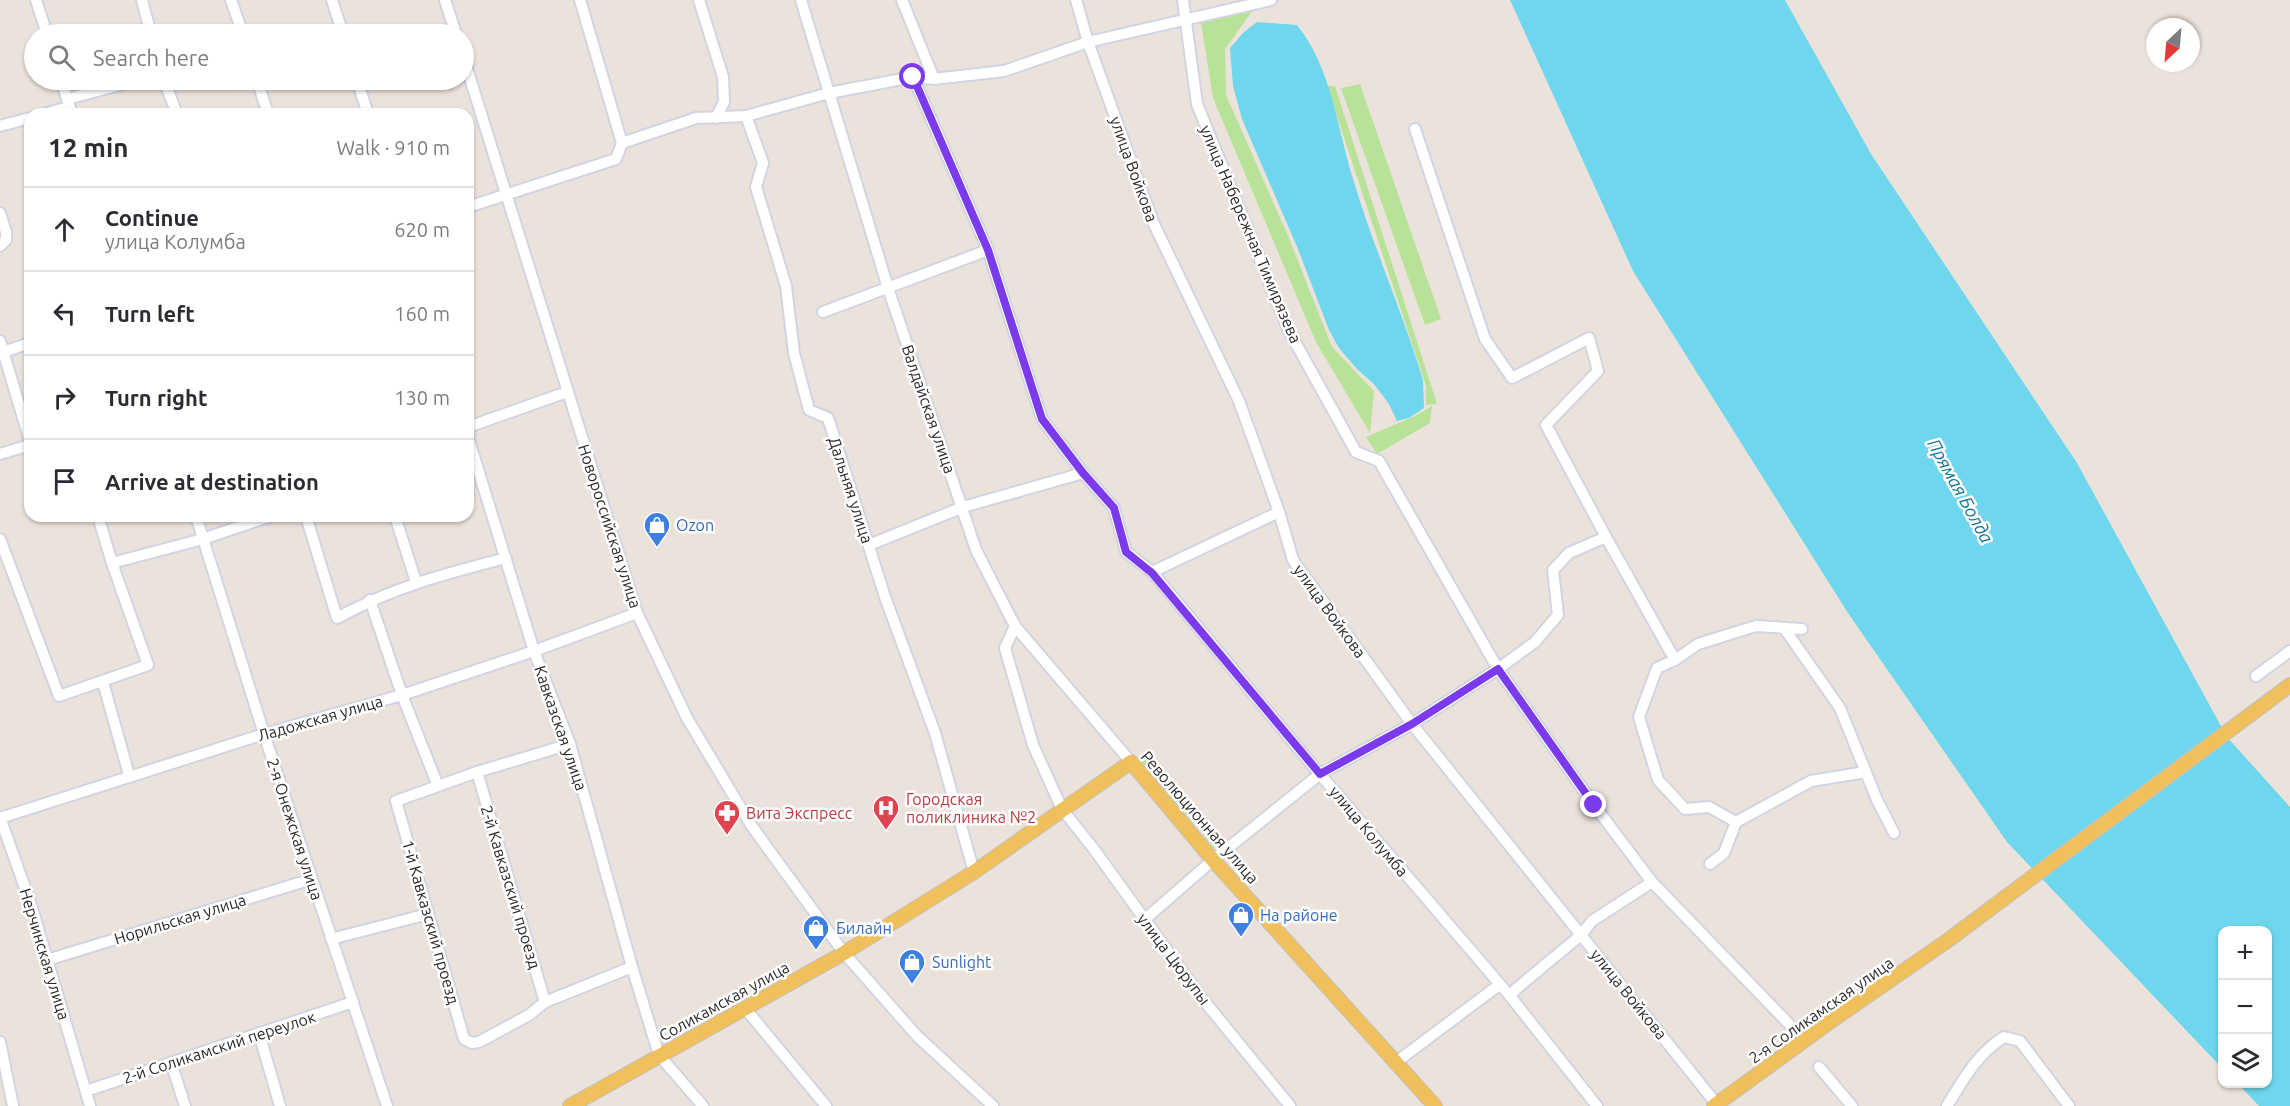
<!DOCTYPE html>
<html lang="en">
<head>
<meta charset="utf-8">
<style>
	body { margin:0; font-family:Ubuntu,sans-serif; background:#f2f2f3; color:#2b2b33 }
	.controls { position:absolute; right:18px; bottom:18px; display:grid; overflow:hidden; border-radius:12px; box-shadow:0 2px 4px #0004 }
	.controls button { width:54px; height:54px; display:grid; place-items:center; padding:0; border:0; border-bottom:2px solid #e1e1e2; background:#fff; color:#2b2b33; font:30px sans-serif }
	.compass { position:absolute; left:2146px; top:18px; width:54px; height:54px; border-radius:50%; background:#fff; box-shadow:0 2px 4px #0004; rotate:206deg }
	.stop { position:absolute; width:18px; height:18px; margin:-14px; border:4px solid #7c3aed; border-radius:50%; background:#fff }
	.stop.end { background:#7c3aed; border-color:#fff; box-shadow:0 2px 6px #0008 }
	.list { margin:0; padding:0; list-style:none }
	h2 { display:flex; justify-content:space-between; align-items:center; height:78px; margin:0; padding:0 24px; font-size:26px }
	h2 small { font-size:20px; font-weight:400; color:#7c7c81 }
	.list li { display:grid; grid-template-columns:39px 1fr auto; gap:18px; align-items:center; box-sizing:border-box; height:84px; padding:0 24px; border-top:2px solid #e1e1e2 }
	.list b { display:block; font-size:22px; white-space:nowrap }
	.list p { margin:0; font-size:20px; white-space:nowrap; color:#7c7c81 }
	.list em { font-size:20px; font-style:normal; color:#7c7c81 }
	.icon { flex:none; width:33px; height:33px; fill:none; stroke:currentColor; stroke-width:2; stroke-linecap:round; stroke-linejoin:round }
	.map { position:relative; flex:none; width:2290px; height:1106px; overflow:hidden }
	.search { position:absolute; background:#fff; box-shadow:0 2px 4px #0004; left:24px; top:24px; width:450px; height:66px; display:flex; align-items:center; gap:15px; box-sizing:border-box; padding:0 21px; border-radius:33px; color:#7c7c81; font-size:22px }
	.panel { position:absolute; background:#fff; box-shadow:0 2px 4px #0004; left:24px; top:108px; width:450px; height:414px; border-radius:18px }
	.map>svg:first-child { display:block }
</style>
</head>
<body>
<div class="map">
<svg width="2290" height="1106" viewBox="0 0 2290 1106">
	<rect width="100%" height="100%" fill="#ebe3db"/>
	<g fill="#b7e297">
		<path d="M1253,10L1225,49L1226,95L1288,236L1332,347L1374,391L1370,433L1316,342L1213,98L1201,23Z"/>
		<path d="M1360,84L1441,319L1425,325L1341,88Z"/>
		<path d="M1327,86H1335L1437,404L1426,405V386Z"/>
		<path d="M1432,406L1430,423L1377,454L1366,437L1413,417Z"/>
		<path d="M1142,754L1220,845L1214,848L1201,831L1136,761Z"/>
	</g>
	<g fill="#6ed6ed">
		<path d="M1510,0H1785L1871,154L2077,463L2227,737L2290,807V1106H2259L2238,1084H2268V930H2222V1068L2007,842L1848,613L1633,271Z"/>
		<path d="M1257,22L1297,25C1332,68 1337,129 1354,182C1374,249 1403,313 1423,380L1424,408L1409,418L1397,421L1389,404L1374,384L1357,369L1339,348L1329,330L1298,249L1242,119L1233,86L1230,48L1243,33Z"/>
	</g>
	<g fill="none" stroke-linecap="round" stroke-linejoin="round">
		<g stroke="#d0d5e2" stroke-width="14">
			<g id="minor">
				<path d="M36,0L47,34"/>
				<path d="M142,0L151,34"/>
				<path d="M231,0L243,34"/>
				<path d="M332,0L343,34"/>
				<path d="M445,0L456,34"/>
				<path d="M580,0L622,143"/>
				<path d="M699,0L723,77L724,102L716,118"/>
				<path d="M801,0L888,288L976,550L1015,626L1005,648L1033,745L1062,809L1093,848L1201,997L1290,1106"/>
				<path d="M902,0L934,79"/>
				<path d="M1076,0L1088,42L1153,222L1239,401L1279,512L1293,560L1412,724L1718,1106"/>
				<path d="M1183,0L1197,104L1289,331L1356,452L1379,461L1498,669L1594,805L1652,882L1789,1024"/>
				<path d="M464,59L637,613L687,718L751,825L844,953L917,1036L993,1106"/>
				<path d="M913,77L988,250L1042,419L1083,473L1114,508L1126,552L1152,572L1313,766L1510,996L1597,1106"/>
				<path d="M61,80L72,114"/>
				<path d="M164,80L177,114"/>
				<path d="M257,80L268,114"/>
				<path d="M357,80L368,114"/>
				<path d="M67,99L139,80"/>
				<path d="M43,114L69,107"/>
				<path d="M746,116L763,163L756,187L786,286L794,353L809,410L828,418L885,597L935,733L974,872"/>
				<path d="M0,126L30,118"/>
				<path d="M1415,129L1485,339L1512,378L1589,338L1598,371L1546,425L1606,537L1675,660"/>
				<path d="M468,207L616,159L622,143L696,118L746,116L829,93L913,77L934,79L1004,71L1088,42L1271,0"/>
				<path d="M0,213L6,232V240L0,246"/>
				<path d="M823,312L988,250"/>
				<path d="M0,341L30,441"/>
				<path d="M0,353L30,343"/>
				<path d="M468,427L567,392"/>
				<path d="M468,437L534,651L570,744L632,967L659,1055L703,1106"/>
				<path d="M0,454L30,445"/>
				<path d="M196,516L264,734L387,1106"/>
				<path d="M306,516L337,618C394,587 444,574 506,558"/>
				<path d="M395,516L416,582"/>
				<path d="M0,539L59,696L148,665L112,563L98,516"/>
				<path d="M869,545L963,507L1083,473"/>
				<path d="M112,563L203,539L271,516"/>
				<path d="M1152,572L1279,512"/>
				<path d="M370,600L402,695L438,786"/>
				<path d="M1015,626L1131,762"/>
				<path d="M1784,628L1840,708L1877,800L1894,833"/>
				<path d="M2256,676L2290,651"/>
				<path d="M103,682L129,775"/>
				<path d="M570,744L477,772L396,801L464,1039L472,1043L479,1042L529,1015L545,1002L632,967"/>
				<path d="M477,772L545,1002"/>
				<path d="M0,817L32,908L90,1106"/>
				<path d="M0,818L264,734L402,695L534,651L637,613"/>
				<path d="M1736,822L1709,807L1685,809L1658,780L1639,717L1657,668L1675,660L1698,644L1756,626L1802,629"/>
				<path d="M1710,864L1724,853L1736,822L1811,781L1866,772"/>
				<path d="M1144,920L1213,860L1320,774L1412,724L1498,669L1535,642L1558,615L1553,570L1569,553L1606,537"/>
				<path d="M331,939L428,914"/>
				<path d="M47,960L312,879"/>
				<path d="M1510,996L1516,989L1581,935L1592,921L1652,882"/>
				<path d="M744,1007L826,1106"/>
				<path d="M259,1033L280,1106"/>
				<path d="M0,1042L13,1106"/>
				<path d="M171,1062L185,1106"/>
				<path d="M1395,1063L1499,985"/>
				<path d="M1819,1067L1852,1106"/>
				<path d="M86,1091L353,1002"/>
				<path d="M1947,1106C1963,1080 1977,1054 2004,1037L2020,1041L2069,1106"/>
			</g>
		</g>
		<g stroke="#c3c3c3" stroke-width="16">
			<g id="major">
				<path d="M570,1106L844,953L974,872L1131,762L1213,860L1435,1106"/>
				<path d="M1714,1106L1831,1021L1947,941L2290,685"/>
			</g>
		</g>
		<use href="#minor" stroke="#fff" stroke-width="10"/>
		<use href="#major" stroke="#efc05c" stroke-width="14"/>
	</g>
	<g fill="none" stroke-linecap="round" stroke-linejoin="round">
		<path stroke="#7c3aed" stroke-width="8" d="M913,77L988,250L1042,419L1083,473L1114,508L1126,552L1152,573L1320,774L1412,724L1498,669L1594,805"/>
	</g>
	<defs>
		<g id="shop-pin" transform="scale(1.35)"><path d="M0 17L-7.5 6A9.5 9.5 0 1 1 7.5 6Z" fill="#3f7fe0" stroke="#fff"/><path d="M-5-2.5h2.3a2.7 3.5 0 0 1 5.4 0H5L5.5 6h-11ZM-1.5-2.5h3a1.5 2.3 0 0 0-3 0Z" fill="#fff"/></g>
		<g id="hospital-pin" transform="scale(1.35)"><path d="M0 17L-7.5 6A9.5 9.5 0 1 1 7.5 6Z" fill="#e0444e" stroke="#fff"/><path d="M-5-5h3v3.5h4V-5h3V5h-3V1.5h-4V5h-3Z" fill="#fff"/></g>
		<g id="pharmacy-pin" transform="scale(1.35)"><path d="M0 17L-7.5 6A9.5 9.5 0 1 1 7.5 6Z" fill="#e0444e" stroke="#fff"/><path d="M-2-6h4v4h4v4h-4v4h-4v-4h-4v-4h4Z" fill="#fff"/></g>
	</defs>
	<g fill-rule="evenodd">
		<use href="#shop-pin" x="657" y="525"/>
		<use href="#hospital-pin" x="886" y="808"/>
		<use href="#pharmacy-pin" x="727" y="813"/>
		<use href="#shop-pin" x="1241" y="915"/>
		<use href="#shop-pin" x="816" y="928"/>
		<use href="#shop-pin" x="912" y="962"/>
	</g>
	<g text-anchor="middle" stroke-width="5" stroke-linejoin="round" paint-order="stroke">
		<g font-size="16" fill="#292929" stroke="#fff">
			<text transform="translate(1134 169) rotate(70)" y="6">улица Войкова</text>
			<text transform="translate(1251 234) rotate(67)" y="6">улица Набережная Тимирязева</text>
			<text transform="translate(929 409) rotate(71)" y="6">Валдайская улица</text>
			<text transform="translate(851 490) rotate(72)" y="6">Дальняя улица</text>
			<text transform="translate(610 526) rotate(72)" y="6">Новороссийская улица</text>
			<text transform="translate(1330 611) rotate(54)" y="6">улица Войкова</text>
			<text transform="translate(320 718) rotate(-16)" y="6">Ладожская улица</text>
			<text transform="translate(561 728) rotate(71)" y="6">Кавказская улица</text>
			<text transform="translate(1200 817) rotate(49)" y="6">Революционная улица</text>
			<text transform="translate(295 829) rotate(72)" y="6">2-я Онежская улица</text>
			<text transform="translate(1369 831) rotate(50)" y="6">улица Колумба</text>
			<text transform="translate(511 887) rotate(73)" y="6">2-й Кавказский проезд</text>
			<text transform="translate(180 919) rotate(-17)" y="6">Норильская улица</text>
			<text transform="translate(431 922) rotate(74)" y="6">1-й Кавказский проезд</text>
			<text transform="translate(45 954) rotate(73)" y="6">Нерчинская улица</text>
			<text transform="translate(1174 959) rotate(53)" y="6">улица Цюрупы</text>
			<text transform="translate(1629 994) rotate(51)" y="6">улица Войкова</text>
			<text transform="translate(724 1001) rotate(-29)" y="6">Соликамская улица</text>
			<text transform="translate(1821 1010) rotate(-35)" y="6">2-я Соликамская улица</text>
			<text transform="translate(219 1047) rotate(-18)" y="6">2-й Соликамский переулок</text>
		</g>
		<g font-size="16" fill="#366cbe" stroke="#fff" text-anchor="start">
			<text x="676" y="531">Ozon</text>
			<text x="1260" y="921">На районе</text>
			<text x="836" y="934">Билайн</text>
			<text x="932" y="968">Sunlight</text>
		</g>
		<g font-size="16" fill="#be3a42" stroke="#fff" text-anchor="start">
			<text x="906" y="805">Городская<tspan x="906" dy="18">поликлиника №2</tspan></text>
			<text x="746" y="819">Вита Экспресс</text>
		</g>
		<g font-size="18" font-style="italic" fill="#0e7497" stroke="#fff">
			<text transform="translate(1960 491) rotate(61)" y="6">Прямая Болда</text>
		</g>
	</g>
</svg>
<div class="controls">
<button>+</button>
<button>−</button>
<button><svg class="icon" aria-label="layers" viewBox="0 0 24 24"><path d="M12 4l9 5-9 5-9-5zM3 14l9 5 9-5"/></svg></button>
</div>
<svg class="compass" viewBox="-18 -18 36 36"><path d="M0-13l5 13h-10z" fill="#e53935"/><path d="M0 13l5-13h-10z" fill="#7c7c81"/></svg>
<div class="stop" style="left:913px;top:77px"></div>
<div class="stop end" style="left:1594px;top:805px"></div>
<div class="search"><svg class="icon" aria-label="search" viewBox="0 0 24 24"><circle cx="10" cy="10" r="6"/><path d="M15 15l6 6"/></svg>Search here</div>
<section class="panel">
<h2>12 min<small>Walk · 910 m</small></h2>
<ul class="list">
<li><svg class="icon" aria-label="ahead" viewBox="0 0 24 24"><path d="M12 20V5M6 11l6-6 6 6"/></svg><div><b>Continue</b><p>улица Колумба</p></div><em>620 m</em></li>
<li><svg class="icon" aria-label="left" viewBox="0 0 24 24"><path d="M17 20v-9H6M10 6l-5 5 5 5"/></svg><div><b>Turn left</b></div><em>160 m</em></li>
<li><svg class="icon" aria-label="right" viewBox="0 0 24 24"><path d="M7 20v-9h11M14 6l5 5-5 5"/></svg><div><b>Turn right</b></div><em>130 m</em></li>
<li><svg class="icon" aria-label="arrive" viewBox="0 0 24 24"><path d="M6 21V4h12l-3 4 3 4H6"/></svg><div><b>Arrive at destination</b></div></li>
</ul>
</section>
</div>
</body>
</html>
